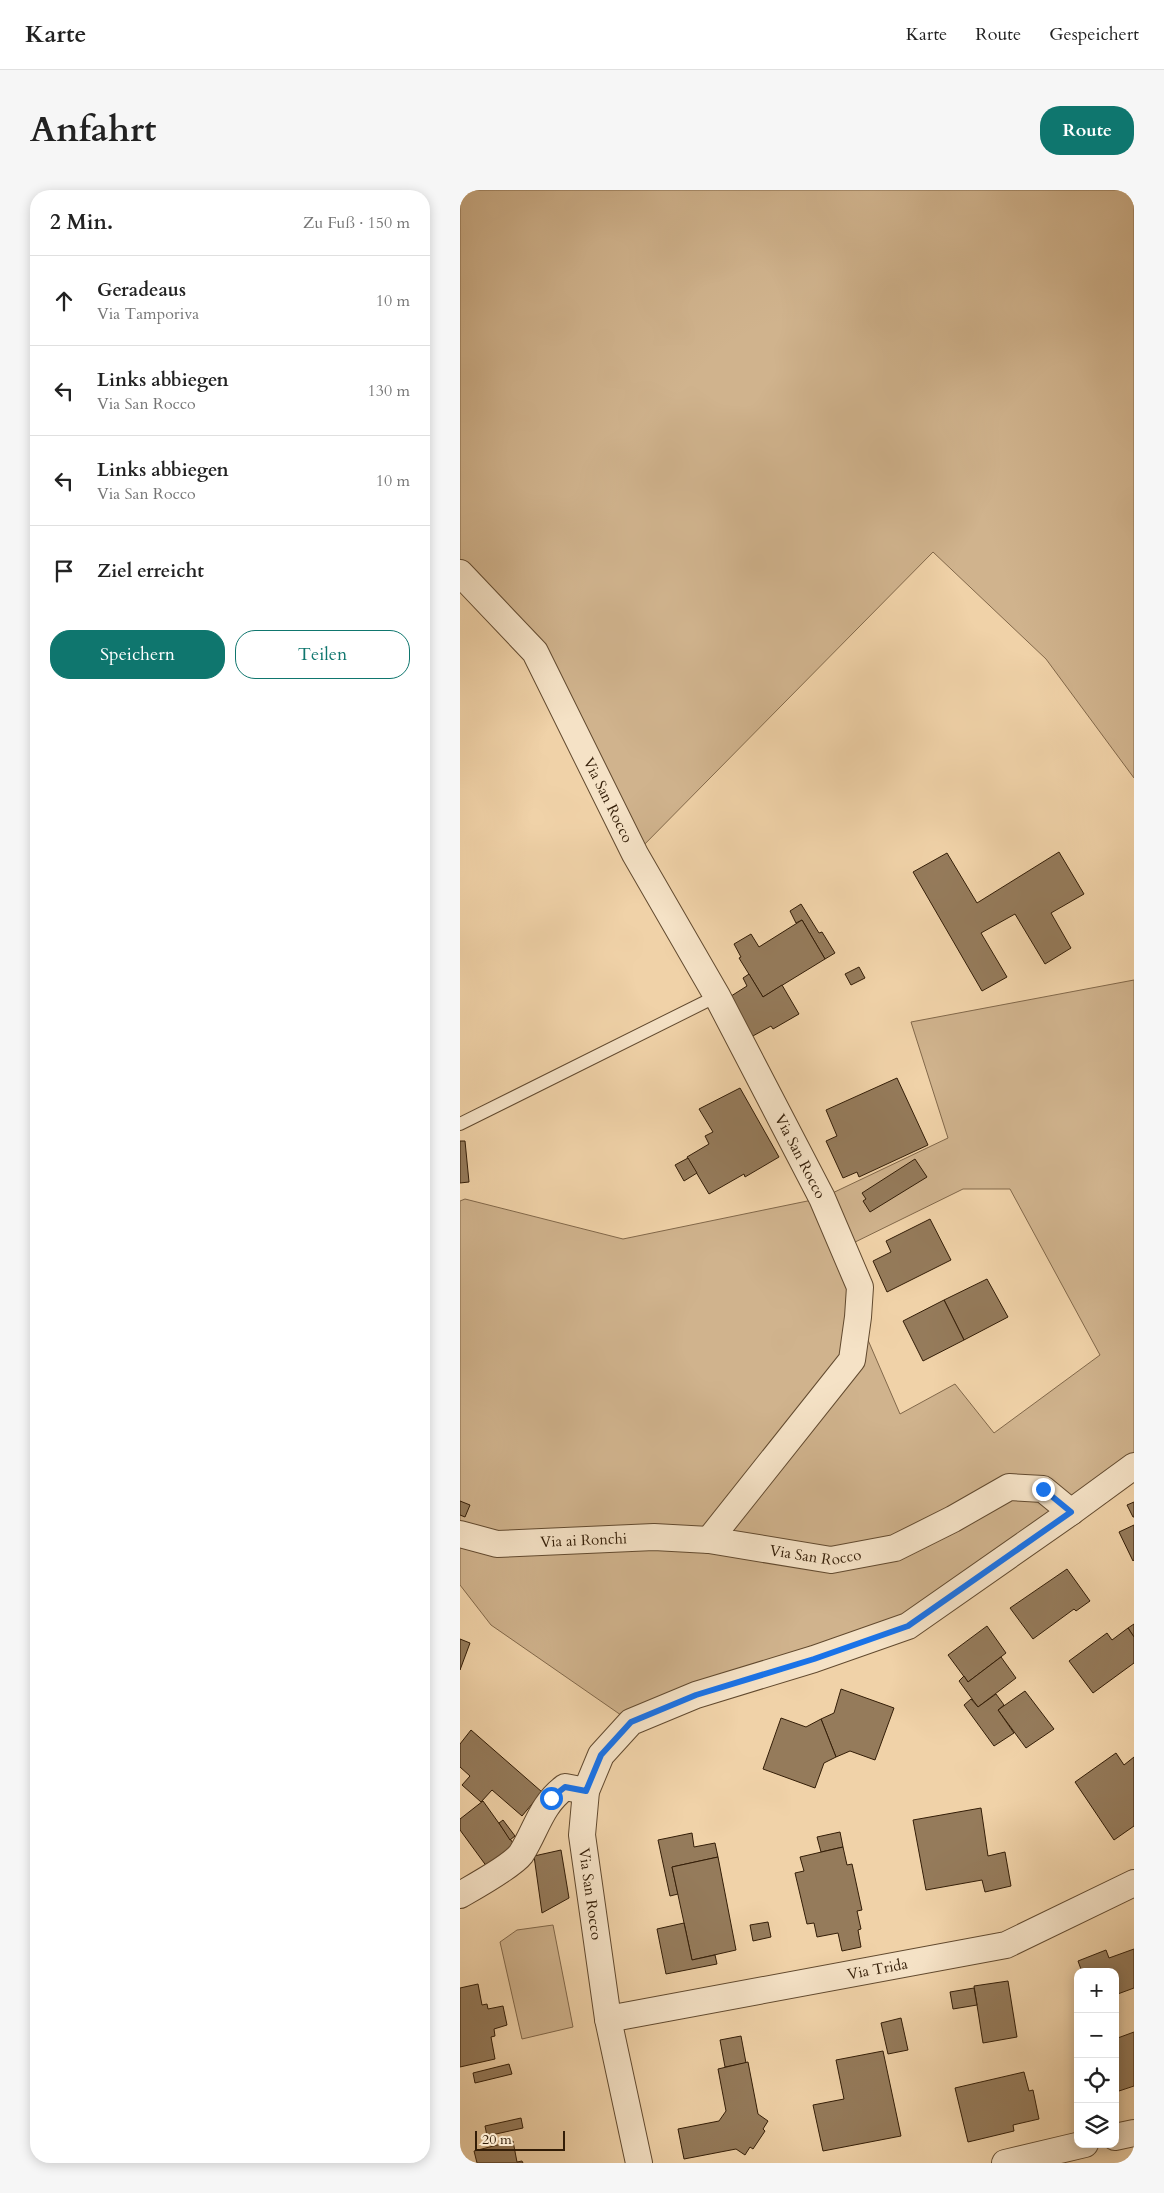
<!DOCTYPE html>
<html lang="de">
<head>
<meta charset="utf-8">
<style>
	body { margin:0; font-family:Cardo,serif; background:#f6f6f6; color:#222 }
	.controls { position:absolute; right:15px; bottom:15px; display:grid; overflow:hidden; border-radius:10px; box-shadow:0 2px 12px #0003 }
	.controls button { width:45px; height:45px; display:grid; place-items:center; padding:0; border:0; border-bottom:1px solid #e0e0e0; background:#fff; color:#222; font:25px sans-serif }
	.scale { position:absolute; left:15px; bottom:12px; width:90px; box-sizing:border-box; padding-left:5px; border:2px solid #331d07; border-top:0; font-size:14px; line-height:18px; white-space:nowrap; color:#331d07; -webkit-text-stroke:4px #f5e2c6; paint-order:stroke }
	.stop { position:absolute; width:15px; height:15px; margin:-11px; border:4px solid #1a73e8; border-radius:50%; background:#fff }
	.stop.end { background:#1a73e8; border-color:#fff; box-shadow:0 1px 5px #0008 }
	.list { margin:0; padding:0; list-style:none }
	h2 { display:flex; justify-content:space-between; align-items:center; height:65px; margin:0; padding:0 20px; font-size:21px }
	h2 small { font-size:16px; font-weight:400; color:#767676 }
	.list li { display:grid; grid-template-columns:32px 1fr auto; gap:15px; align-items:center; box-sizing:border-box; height:90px; padding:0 20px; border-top:1px solid #e0e0e0 }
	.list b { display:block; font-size:19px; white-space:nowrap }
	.list p { margin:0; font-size:16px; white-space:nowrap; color:#767676 }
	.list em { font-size:16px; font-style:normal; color:#767676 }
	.actions { display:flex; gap:10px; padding:15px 20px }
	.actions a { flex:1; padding:11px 0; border:1px solid #0f766e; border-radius:20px; text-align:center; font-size:18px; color:#0f766e }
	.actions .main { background:#0f766e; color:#fff }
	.icon { flex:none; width:28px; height:28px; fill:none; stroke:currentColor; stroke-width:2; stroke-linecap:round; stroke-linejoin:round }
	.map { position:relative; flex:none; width:674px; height:1973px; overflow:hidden; border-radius:20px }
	header { display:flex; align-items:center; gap:30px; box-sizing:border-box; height:70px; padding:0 25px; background:#fff; border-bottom:1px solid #e0e0e0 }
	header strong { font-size:24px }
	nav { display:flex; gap:28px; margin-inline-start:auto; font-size:18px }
	.intro { display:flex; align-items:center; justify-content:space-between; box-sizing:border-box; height:120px; padding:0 30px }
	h1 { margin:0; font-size:35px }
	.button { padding:12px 22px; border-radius:20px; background:#0f766e; color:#fff; font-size:18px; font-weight:700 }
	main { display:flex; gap:30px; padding:0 30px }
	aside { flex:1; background:#fff; border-radius:20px; box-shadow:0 2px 12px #0003 }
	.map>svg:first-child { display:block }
</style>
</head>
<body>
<header>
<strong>Karte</strong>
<nav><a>Karte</a><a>Route</a><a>Gespeichert</a></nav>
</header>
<div class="intro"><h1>Anfahrt</h1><a class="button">Route</a></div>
<main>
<aside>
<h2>2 Min.<small>Zu Fuß · 150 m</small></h2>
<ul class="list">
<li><svg class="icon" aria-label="ahead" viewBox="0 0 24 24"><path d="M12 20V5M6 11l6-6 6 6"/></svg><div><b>Geradeaus</b><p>Via Tamporiva</p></div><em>10 m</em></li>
<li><svg class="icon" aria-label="left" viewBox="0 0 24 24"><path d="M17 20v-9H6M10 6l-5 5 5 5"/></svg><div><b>Links abbiegen</b><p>Via San Rocco</p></div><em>130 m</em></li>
<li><svg class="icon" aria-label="left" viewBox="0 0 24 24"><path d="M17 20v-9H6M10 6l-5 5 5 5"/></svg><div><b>Links abbiegen</b><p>Via San Rocco</p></div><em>10 m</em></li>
<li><svg class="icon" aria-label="arrive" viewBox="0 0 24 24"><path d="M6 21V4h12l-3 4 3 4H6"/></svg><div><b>Ziel erreicht</b></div></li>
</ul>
<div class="actions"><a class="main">Speichern</a><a>Teilen</a></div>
</aside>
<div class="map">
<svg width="674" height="1973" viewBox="0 0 674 1973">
	<rect width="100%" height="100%" fill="#f0d2a8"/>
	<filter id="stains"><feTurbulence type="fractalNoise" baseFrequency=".004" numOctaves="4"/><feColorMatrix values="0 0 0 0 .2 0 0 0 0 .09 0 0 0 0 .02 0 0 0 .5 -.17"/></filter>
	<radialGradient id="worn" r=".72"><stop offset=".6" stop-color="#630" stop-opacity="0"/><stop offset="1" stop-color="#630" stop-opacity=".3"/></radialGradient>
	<g fill="#d0b38d" stroke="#82684a" fill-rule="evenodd">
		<path d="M0,0H674V588L586,469L473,362L175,664L75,462L0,383Z"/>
		<path d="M674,790V1276L448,1436L171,1532L31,1435L0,1395V1011L5,1009L163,1049L362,1008L488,948L451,832ZM503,999H550L640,1165L534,1243L495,1194L440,1224L398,1127L383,1058Z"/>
		<path d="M93,1735L113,1837L62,1849L40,1752L57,1740Z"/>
	</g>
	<g fill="#957b5b" stroke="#331d07">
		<path d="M599,662L624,704L591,723L611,758L585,774L555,724L521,743L547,787L522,801L453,682L487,663L517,713Z"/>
		<path d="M341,714L359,743L362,742L375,763L365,769L342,730L336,733L330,721Z"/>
		<path d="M342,730L365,769L303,807L279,768L281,767L274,754L291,744L299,757Z"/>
		<path d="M399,777L405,788L391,795L385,784Z"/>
		<path d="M289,784L303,807L322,795L339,824L313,839L311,836L291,847L268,808L287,796L283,788Z"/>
		<path d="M437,888L468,955L399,987L397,982L383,988L366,951L377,946L366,920Z"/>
		<path d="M280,898L319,967L285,987L284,984L249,1004L227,967L249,954L245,946L253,942L239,919Z"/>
		<path d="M0,951H5L9,992L0,993Z"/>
		<path d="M228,968L237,983L224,991L215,975Z"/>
		<path d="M455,969L467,987L410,1022L403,1011L406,1009L402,1003Z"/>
		<path d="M470,1029L491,1070L427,1102L413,1071L431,1062L426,1051Z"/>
		<path d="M527,1089L548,1127L504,1150L484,1110Z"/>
		<path d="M484,1110L504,1150L463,1171L443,1131Z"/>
		<path d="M0,1311L10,1315L5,1327L0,1325Z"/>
		<path d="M674,1312V1327H673L667,1315Z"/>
		<path d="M674,1335V1370L673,1371L659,1342Z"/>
		<path d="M607,1379L630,1411L616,1421L614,1419L573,1449L550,1418Z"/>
		<path d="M674,1434V1447L668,1438Z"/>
		<path d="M527,1436L546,1463L508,1492L488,1465Z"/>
		<path d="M668,1438L674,1447V1473L633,1503L609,1471L647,1443L652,1450Z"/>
		<path d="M0,1449L10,1453L0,1480Z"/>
		<path d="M541,1467L556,1488L518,1517L499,1491L504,1486L508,1492Z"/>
		<path d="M381,1499L434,1518L415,1570L390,1561L376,1567L361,1529L374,1523Z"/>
		<path d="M565,1501L594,1539L566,1558L538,1520Z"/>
		<path d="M536,1504L544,1515L538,1520L554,1543L534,1556L504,1515L511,1509L518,1517Z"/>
		<path d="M321,1528L346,1537L361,1529L376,1567L364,1573L355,1598L303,1579Z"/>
		<path d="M11,1540L82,1602L62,1626L32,1600L21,1612L2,1595L10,1586L0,1577V1554Z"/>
		<path d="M656,1563L664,1575L674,1567V1636L654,1650L615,1592Z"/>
		<path d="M23,1611L58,1660L30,1681L0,1640V1629Z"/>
		<path d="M521,1618L528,1666L545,1662L551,1696L525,1702L522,1690L466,1700L453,1630Z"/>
		<path d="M43,1630L55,1646L50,1650L39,1633Z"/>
		<path d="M380,1642L383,1657L361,1662L357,1647Z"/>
		<path d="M232,1643L234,1657L255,1653L258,1667L212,1677L218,1704L210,1706L198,1650Z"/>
		<path d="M383,1657L387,1675L392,1674L402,1720L397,1721L401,1739L398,1740L401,1757L382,1761L378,1743L357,1747L354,1733L347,1734L335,1683L344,1681L340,1667Z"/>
		<path d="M101,1660L109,1708L82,1723L74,1666Z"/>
		<path d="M258,1667L276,1760L232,1770L212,1677Z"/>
		<path d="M308,1732L311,1747L293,1751L290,1735Z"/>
		<path d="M224,1733L232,1770L255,1765L257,1774L206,1784L197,1739Z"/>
		<path d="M674,1759V1798L655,1805V1782H622L618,1771L646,1760L649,1768Z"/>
		<path d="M548,1791L557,1847L523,1853L514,1796Z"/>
		<path d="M18,1794L22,1815L27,1814L28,1819L43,1816L47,1835L34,1839L35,1846L31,1847L35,1869L0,1877V1798Z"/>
		<path d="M514,1798L517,1815L493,1819L490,1802Z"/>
		<path d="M441,1828L448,1860L428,1864L421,1833Z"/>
		<path d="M674,1842V1896L659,1901L655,1891V1849Z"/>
		<path d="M281,1846L286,1873L265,1877L260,1850Z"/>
		<path d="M423,1861L441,1946L363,1961L353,1915L384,1909L376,1870Z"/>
		<path d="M288,1872L298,1924L308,1931L303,1939L305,1941L293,1959L290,1957L285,1965L276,1959L224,1969L218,1939L259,1931L266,1921L258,1879Z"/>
		<path d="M49,1874L52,1884L15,1893L13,1883Z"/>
		<path d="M564,1882L569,1901L573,1900L579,1929L553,1935L554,1941L508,1952L495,1898Z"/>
		<path d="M61,1928L63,1938L27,1946L25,1936Z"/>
		<path d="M53,1951L57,1972L62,1971L63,1973H17L14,1961Z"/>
	</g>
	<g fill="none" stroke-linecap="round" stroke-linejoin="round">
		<g stroke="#624a2f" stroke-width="14">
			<path id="service" d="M0,934L257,806"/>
		</g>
		<g stroke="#624a2f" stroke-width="28">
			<g id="minor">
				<path id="s1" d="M0,383L75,462L175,664L257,806L362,1008L400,1097L398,1127L392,1170L249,1350L371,1370L435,1358L493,1329L549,1297L583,1299L611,1322L448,1436L354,1469L236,1505L171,1532L141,1565L126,1601L122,1645L148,1829L179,1973"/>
				<path d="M611,1322L674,1276"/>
				<path id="s2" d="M0,1344L37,1354L194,1347L249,1350"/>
				<path d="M0,1705C14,1697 52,1676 61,1664C77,1639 80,1616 105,1597L126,1601"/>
				<path id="s3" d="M148,1829L546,1755L674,1693"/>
				<path d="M655,1947L674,1943"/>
				<path d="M545,1973L625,1954"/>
			</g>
		</g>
		<use href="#service" stroke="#f5e2c6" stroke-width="12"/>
		<use href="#minor" stroke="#f5e2c6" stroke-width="26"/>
	</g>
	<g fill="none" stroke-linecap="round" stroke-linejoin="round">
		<path stroke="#1a73e8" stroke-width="6" d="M91,1608L105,1597L126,1601L141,1565L171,1532L236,1505L354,1469L448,1436L611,1322L583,1299"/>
	</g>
	<g text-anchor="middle" stroke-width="4" stroke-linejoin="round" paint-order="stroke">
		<g font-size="15" fill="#331d07" stroke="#f5e2c6">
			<text dy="5" stroke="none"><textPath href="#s1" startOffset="274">Via San Rocco</textPath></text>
			<text dy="5" stroke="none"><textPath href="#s1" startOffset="679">Via San Rocco</textPath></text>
			<text dy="5" stroke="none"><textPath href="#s2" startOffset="125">Via ai Ronchi</textPath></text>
			<text dy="5" stroke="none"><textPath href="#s1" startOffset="1234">Via San Rocco</textPath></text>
			<text dy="5" stroke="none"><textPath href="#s1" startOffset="2194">Via San Rocco</textPath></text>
			<text dy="5" stroke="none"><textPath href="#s3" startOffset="274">Via Trida</textPath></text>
		</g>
	</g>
	<rect width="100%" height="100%" filter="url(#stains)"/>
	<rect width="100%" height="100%" fill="url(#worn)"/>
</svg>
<div class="controls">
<button>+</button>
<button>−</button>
<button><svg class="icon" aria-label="locate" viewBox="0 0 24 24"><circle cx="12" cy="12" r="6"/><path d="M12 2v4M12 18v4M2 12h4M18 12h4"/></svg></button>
<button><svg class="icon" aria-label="layers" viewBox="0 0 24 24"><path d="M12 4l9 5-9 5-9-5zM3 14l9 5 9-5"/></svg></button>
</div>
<div class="scale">20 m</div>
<div class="stop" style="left:91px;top:1608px"></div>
<div class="stop end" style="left:583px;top:1299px"></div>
</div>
</main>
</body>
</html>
